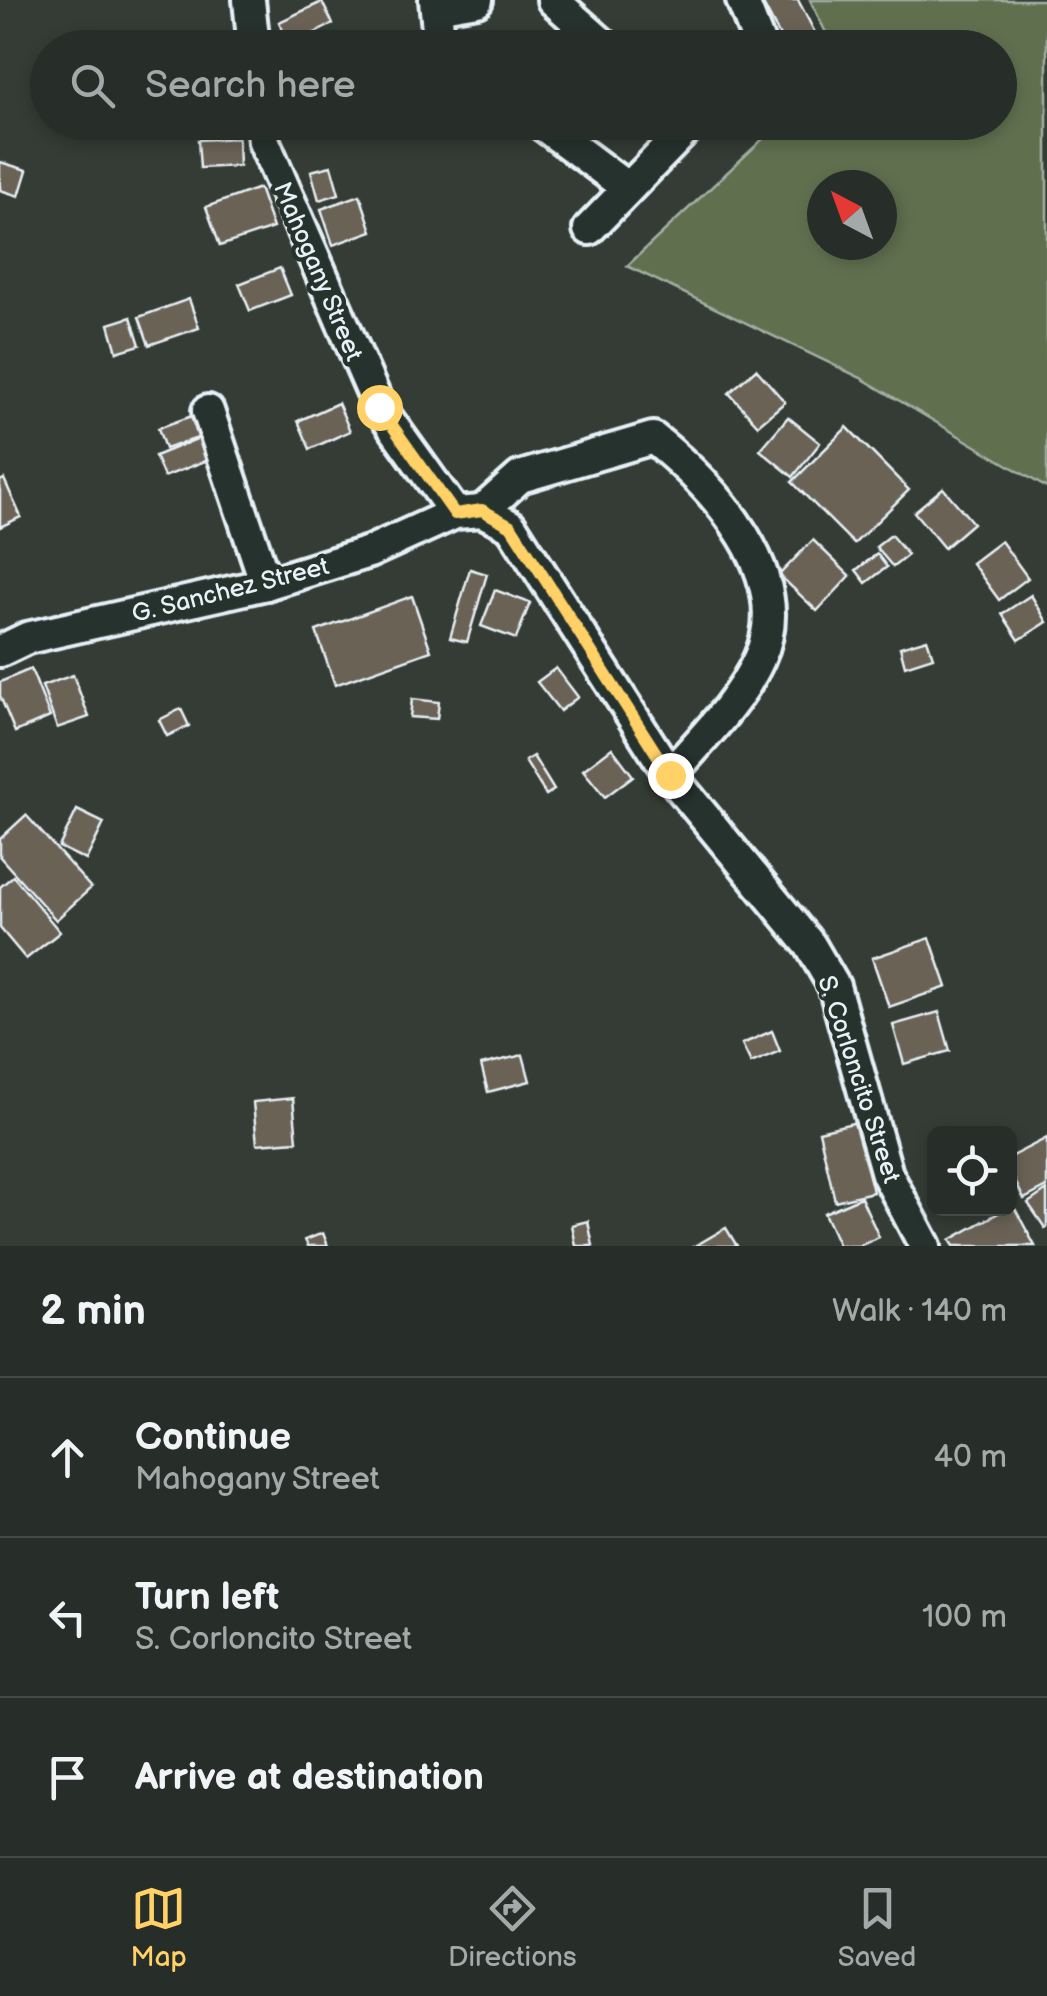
<!DOCTYPE html>
<html lang="en">
<head>
<meta charset="utf-8">
<style>
	body { margin:0; font-family:"Balsamiq Sans",sans-serif; background:#333934; color:#f1f3f6 }
	.controls { position:absolute; right:30px; bottom:30px; display:grid; overflow:hidden; border-radius:15px; box-shadow:0 5px 15px #0003 }
	.controls button { width:90px; height:90px; display:grid; place-items:center; padding:0; border:0; border-bottom:2px solid #434945; background:#272d28; color:#f1f3f6; font:50px sans-serif }
	.compass { position:absolute; left:807px; top:170px; width:90px; height:90px; border-radius:50%; background:#272d28; box-shadow:0 5px 15px #0003; rotate:319deg }
	.stop { position:absolute; width:30px; height:30px; margin:-22px; border:8px solid #ffd166; border-radius:50%; background:#fff }
	.stop.end { background:#ffd166; border-color:#fff; box-shadow:0 2px 10px #0008 }
	.list { margin:0; padding:0; list-style:none }
	h2 { display:flex; justify-content:space-between; align-items:center; height:130px; margin:0; padding:0 40px; font-size:42px }
	h2 small { font-size:32px; font-weight:400; color:#a4a8a8 }
	.list li { display:grid; grid-template-columns:65px 1fr auto; gap:30px; align-items:center; box-sizing:border-box; height:160px; padding:0 40px; border-top:2px solid #434945 }
	.list b { display:block; font-size:38px; white-space:nowrap }
	.list p { margin:0; font-size:32px; white-space:nowrap; color:#a4a8a8 }
	.list em { font-size:32px; font-style:normal; color:#a4a8a8 }
	.icon { flex:none; width:55px; height:55px; fill:none; stroke:currentColor; stroke-width:2; stroke-linecap:round; stroke-linejoin:round }
	.map { position:relative; flex:none; width:1047px; height:1246px; overflow:hidden }
	.search { position:absolute; background:#272d28; box-shadow:0 5px 15px #0003; left:30px; right:30px; top:30px; height:110px; display:flex; align-items:center; gap:25px; box-sizing:border-box; padding:0 35px; border-radius:55px; color:#a4a8a8; font-size:38px }
	.sheet { height:610px; background:#272d28 }
	nav { display:flex; justify-content:space-around; align-items:center; box-sizing:border-box; height:140px; border-top:2px solid #434945; background:#272d28; font-size:28px; color:#a4a8a8 }
	nav a { display:grid; justify-items:center; gap:5px }
	nav .on { color:#ffd166 }
	.map>svg:first-child { display:block }
</style>
</head>
<body>
<div class="map">
<svg width="1047" height="1246" viewBox="0 0 1047 1246">
	<rect width="100%" height="100%" fill="#343c35"/>
	<filter id="ink" filterUnits="userSpaceOnUse"><feTurbulence type="fractalNoise" baseFrequency=".01" numOctaves="2"/><feDisplacementMap in="SourceGraphic" scale="20" xChannelSelector="R" yChannelSelector="G"/><feConvolveMatrix kernelMatrix="1 2 1 2 8 2 1 2 1" color-interpolation-filters="sRGB"/></filter>
	<g filter="url(#ink)">
		<path fill="#606f50" stroke="#a4b0a4" stroke-width="2.5" fill-rule="evenodd" d="M810,0H1047V488L861,378L627,266L780,123L1000,122V48L833,47ZM822,185H882V245H822Z"/>
		<g fill="#6b6254" stroke="#e8f1f8" stroke-width="2.5">
			<path d="M761,0H798L823,48H786Z"/>
			<path d="M322,2L333,24L290,45L279,22Z"/>
			<path d="M238,138L239,166L200,168L198,140Z"/>
			<path d="M0,162L27,170L19,196L0,190Z"/>
			<path d="M331,166L339,194L319,200L311,171Z"/>
			<path d="M259,188L273,228L220,246L206,207Z"/>
			<path d="M360,195L372,231L333,245L321,209Z"/>
			<path d="M280,268L291,295L250,311L239,284Z"/>
			<path d="M189,299L199,328L149,345L139,317Z"/>
			<path d="M131,317L140,345L117,352L109,324Z"/>
			<path d="M756,369L785,402L758,425L729,393Z"/>
			<path d="M338,403L350,431L310,449L298,421Z"/>
			<path d="M197,414L204,436L165,449L158,428Z"/>
			<path d="M788,417L820,443L793,477L760,450Z"/>
			<path d="M847,427L909,490L854,544L792,482Z"/>
			<path d="M204,436L213,458L164,477L155,456Z"/>
			<path d="M4,479L21,517L0,527V481Z"/>
			<path d="M943,488L973,523L944,548L914,512Z"/>
			<path d="M891,535L908,555L893,567L876,547Z"/>
			<path d="M813,540L850,576L817,611L779,575Z"/>
			<path d="M1001,541L1028,578L999,600L972,563Z"/>
			<path d="M877,554L887,567L866,583L856,570Z"/>
			<path d="M470,569L487,574L467,642L450,638Z"/>
			<path d="M495,590L530,603L516,639L481,626Z"/>
			<path d="M1031,595L1047,622L1019,640L1002,614Z"/>
			<path d="M412,596L431,651L335,685L316,631Z"/>
			<path d="M927,639L933,657L905,666L900,647Z"/>
			<path d="M556,668L578,697L560,711L537,682Z"/>
			<path d="M31,669L50,717L15,732L0,696V682Z"/>
			<path d="M73,675L89,717L57,728L42,686Z"/>
			<path d="M412,699L439,702L437,719L410,717Z"/>
			<path d="M181,709L189,726L167,736L159,720Z"/>
			<path d="M612,748L633,776L605,797L583,770Z"/>
			<path d="M533,756L554,790L546,795L525,761Z"/>
			<path d="M77,810L104,823L86,860L59,847Z"/>
			<path d="M26,815L91,888L56,920L0,857V839Z"/>
			<path d="M13,876L60,932L26,959L0,928V887Z"/>
			<path d="M930,938L947,987L889,1007L872,958Z"/>
			<path d="M939,1012L950,1051L904,1064L893,1025Z"/>
			<path d="M772,1031L780,1051L751,1063L742,1044Z"/>
			<path d="M523,1055L530,1081L488,1092L481,1065Z"/>
			<path d="M293,1098L297,1141L257,1144L253,1102Z"/>
			<path d="M857,1122L873,1192L835,1201L819,1131Z"/>
			<path d="M1047,1138V1187L1024,1199L1010,1171V1157Z"/>
			<path d="M1047,1190V1227L1045,1228L1028,1203Z"/>
			<path d="M861,1197L879,1237L859,1246H839L824,1213Z"/>
			<path d="M1013,1205L1035,1246H954L950,1240Z"/>
			<path d="M588,1221L593,1246H576L572,1225Z"/>
			<path d="M726,1228L737,1246H695Z"/>
			<path d="M323,1233L328,1246H308L305,1240Z"/>
		</g>
		<g fill="none" stroke-linecap="round" stroke-linejoin="round">
			<g stroke="#e8f1f8" stroke-width="38">
				<g id="minor">
					<path d="M249,0L254,48"/>
					<path d="M435,0L440,48"/>
					<path d="M553,0L607,48"/>
					<path d="M742,0L761,48"/>
					<path d="M436,7L477,0"/>
					<path d="M262,122L264,142L379,407L455,513"/>
					<path d="M539,122L626,187"/>
					<path d="M589,229L693,122"/>
					<path d="M208,411L266,584"/>
					<path d="M482,511L520,477L653,438C713,486 798,576 759,659C739,703 702,738 670,775"/>
					<path d="M0,651L27,638L266,584L369,552L455,513L482,511L511,526L670,775L810,945L834,986L887,1174L925,1246"/>
				</g>
			</g>
			<use href="#minor" stroke="#26332d" stroke-width="30"/>
		</g>
	</g>
	<g fill="none" stroke-linecap="round" stroke-linejoin="round" filter="url(#ink)">
		<path stroke="#ffd166" stroke-width="12" d="M379,407L455,514L482,510L511,526L670,775"/>
	</g>
	<g text-anchor="middle" stroke-width="9" stroke-linejoin="round" paint-order="stroke">
		<g font-size="25" fill="#e8f1f8" stroke="#26332d">
			<text transform="translate(319 271) rotate(67)" y="9">Mahogany Street</text>
			<text transform="translate(230 589) rotate(-14)" y="9">G. Sanchez Street</text>
			<text transform="translate(860 1079) rotate(72)" y="9">S. Corloncito Street</text>
		</g>
	</g>
</svg>
<div class="controls">
<button><svg class="icon" aria-label="locate" viewBox="0 0 24 24"><circle cx="12" cy="12" r="6"/><path d="M12 2v4M12 18v4M2 12h4M18 12h4"/></svg></button>
</div>
<svg class="compass" viewBox="-18 -18 36 36"><path d="M0-13l5 13h-10z" fill="#e53935"/><path d="M0 13l5-13h-10z" fill="#a4a8a8"/></svg>
<div class="stop" style="left:379px;top:407px"></div>
<div class="stop end" style="left:670px;top:775px"></div>
<div class="search"><svg class="icon" aria-label="search" viewBox="0 0 24 24"><circle cx="10" cy="10" r="6"/><path d="M15 15l6 6"/></svg>Search here</div>
</div>
<section class="sheet">
<h2>2 min<small>Walk · 140 m</small></h2>
<ul class="list">
<li><svg class="icon" aria-label="ahead" viewBox="0 0 24 24"><path d="M12 20V5M6 11l6-6 6 6"/></svg><div><b>Continue</b><p>Mahogany Street</p></div><em>40 m</em></li>
<li><svg class="icon" aria-label="left" viewBox="0 0 24 24"><path d="M17 20v-9H6M10 6l-5 5 5 5"/></svg><div><b>Turn left</b><p>S. Corloncito Street</p></div><em>100 m</em></li>
<li><svg class="icon" aria-label="arrive" viewBox="0 0 24 24"><path d="M6 21V4h12l-3 4 3 4H6"/></svg><div><b>Arrive at destination</b></div></li>
</ul>
</section>
<nav>
<a class="on"><svg class="icon" aria-label="map" viewBox="0 0 24 24"><path d="M3 6l6-2 6 2 6-2v14l-6 2-6-2-6 2zM9 4v14M15 6v14"/></svg>Map</a>
<a><svg class="icon" aria-label="directions" viewBox="0 0 24 24"><path d="M12 3l9 9-9 9-9-9zM9 14v-3h6M13 9l2 2-2 2"/></svg>Directions</a>
<a><svg class="icon" aria-label="saved" viewBox="0 0 24 24"><path d="M7 4h10v16l-5-4-5 4z"/></svg>Saved</a>
</nav>
</body>
</html>
